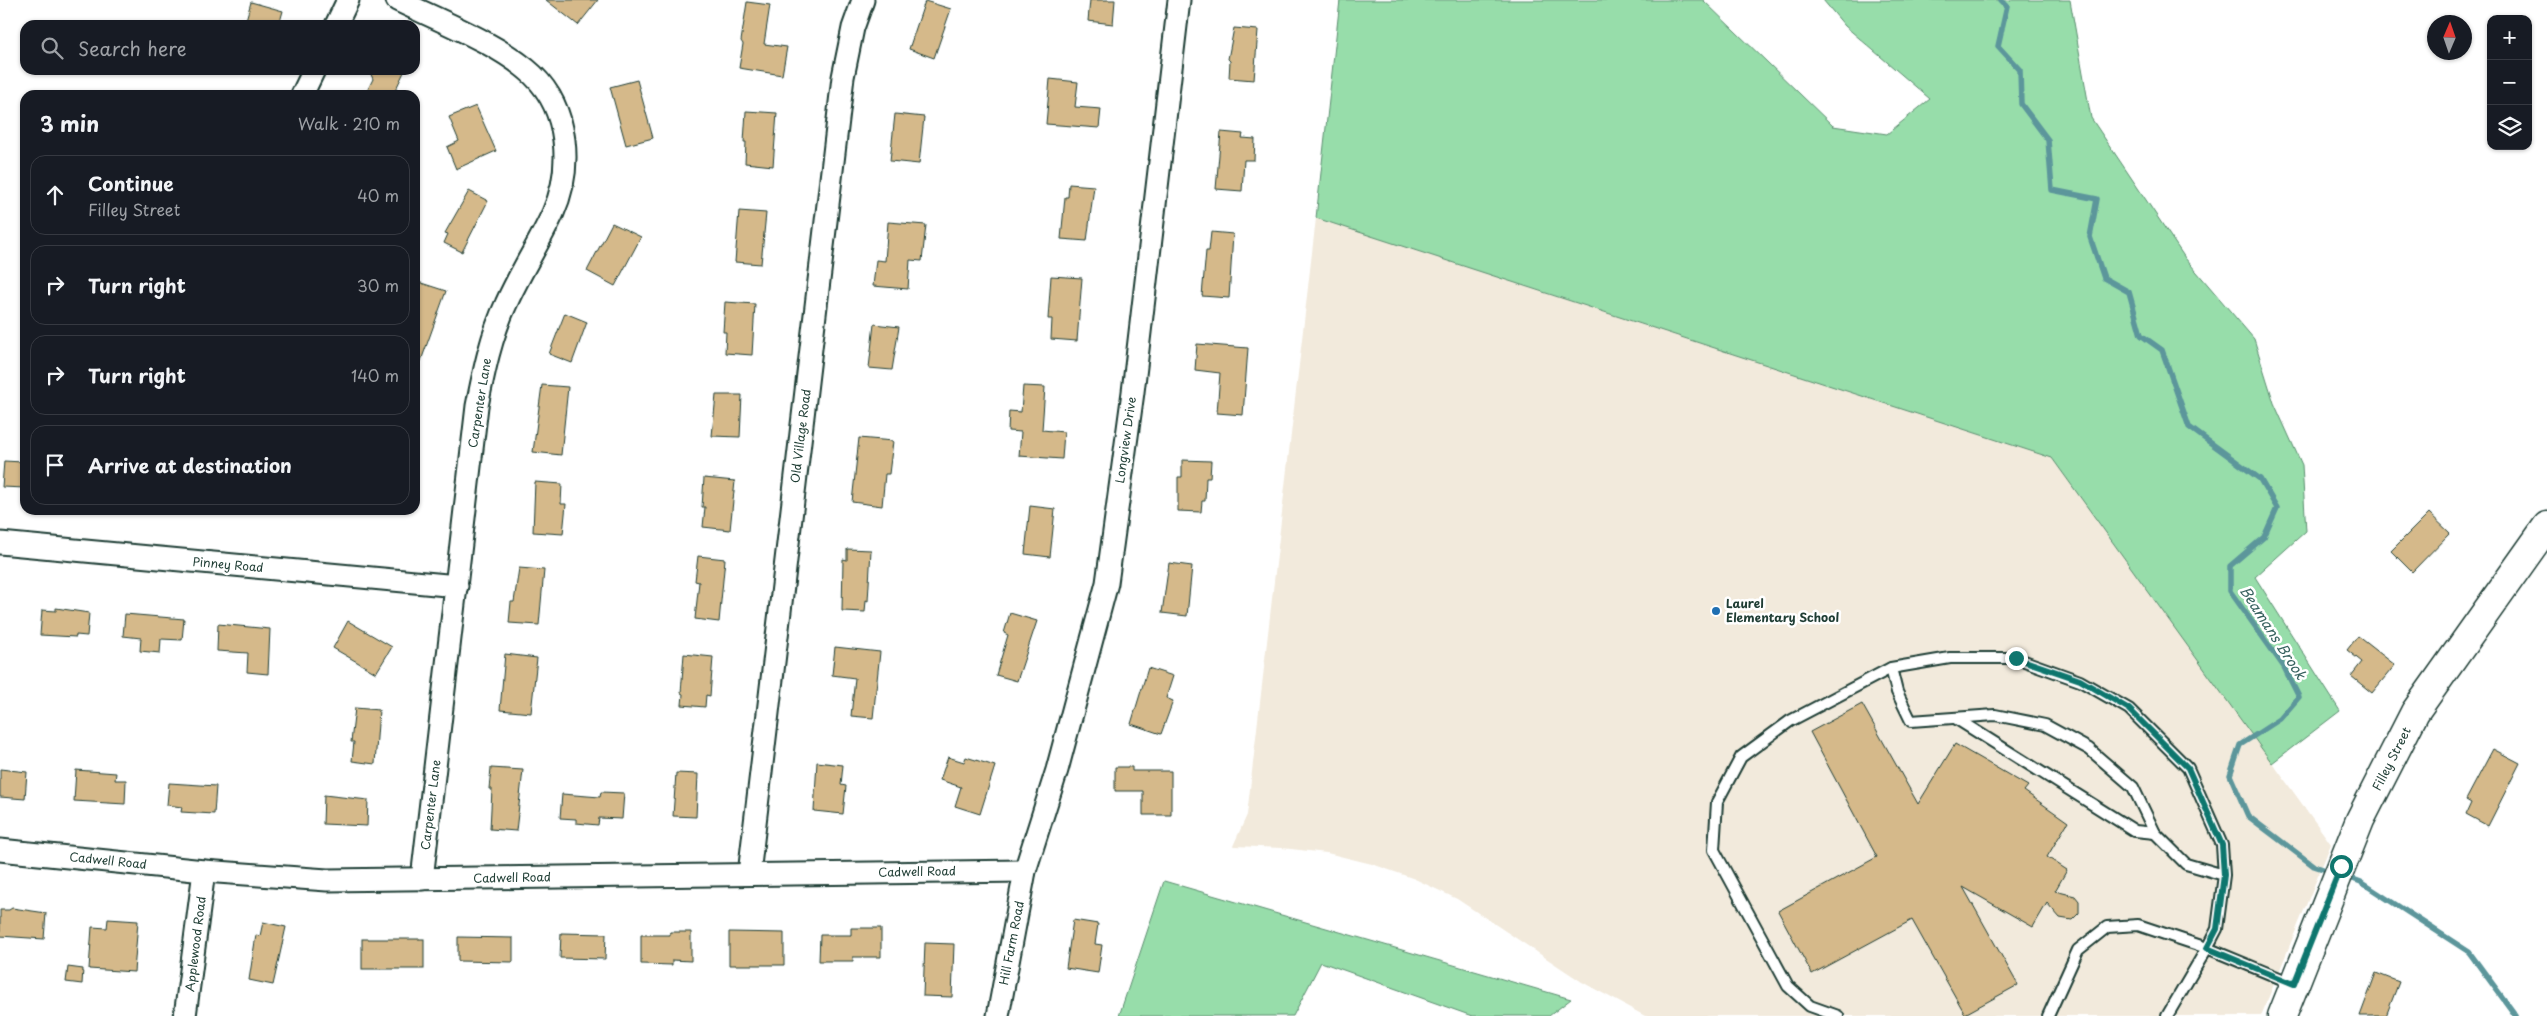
<!DOCTYPE html>
<html lang="en">
<head>
<meta charset="utf-8">
<style>
	body { margin:0; font-family:"Playpen Sans",sans-serif; background:#242831; color:#f1f3f6 }
	.controls { position:absolute; right:15px; top:15px; display:grid; overflow:hidden; border-radius:10px; box-shadow:0 1px 4px #0004 }
	.controls button { width:45px; height:45px; display:grid; place-items:center; padding:0; border:0; border-bottom:1px solid #363941; background:#171b24; color:#f1f3f6; font:25px sans-serif }
	.compass { position:absolute; left:2427px; top:15px; width:45px; height:45px; border-radius:50%; background:#171b24; box-shadow:0 1px 4px #0004; rotate:2deg }
	.stop { position:absolute; width:15px; height:15px; margin:-11px; border:4px solid #0f766e; border-radius:50%; background:#fff }
	.stop.end { background:#0f766e; border-color:#fff; box-shadow:0 1px 5px #0008 }
	.list { margin:0; padding:0; list-style:none }
	h2 { display:flex; justify-content:space-between; align-items:center; height:65px; margin:0; padding:0 20px; font-size:21px }
	h2 small { font-size:16px; font-weight:400; color:#9ea1a6 }
	.list li { display:grid; grid-template-columns:32px 1fr auto; gap:15px; align-items:center; box-sizing:border-box; height:80px; margin:0 10px 10px; padding:0 10px; border:1px solid #363941; border-radius:15px }
	.list b { display:block; font-size:19px; white-space:nowrap }
	.list p { margin:0; font-size:16px; white-space:nowrap; color:#9ea1a6 }
	.list em { font-size:16px; font-style:normal; color:#9ea1a6 }
	.icon { flex:none; width:28px; height:28px; fill:none; stroke:currentColor; stroke-width:2; stroke-linecap:round; stroke-linejoin:round }
	.map { position:relative; flex:none; width:2547px; height:1016px; overflow:hidden }
	.search { position:absolute; background:#171b24; box-shadow:0 1px 4px #0004; left:20px; top:20px; width:400px; height:55px; display:flex; align-items:center; gap:12px; box-sizing:border-box; padding:0 18px; border-radius:15px; color:#9ea1a6; font-size:19px }
	.panel { position:absolute; background:#171b24; box-shadow:0 1px 4px #0004; left:20px; top:90px; width:400px; height:425px; border-radius:15px }
	.map>svg:first-child { display:block }
</style>
</head>
<body>
<div class="map">
<svg width="2547" height="1016" viewBox="0 0 2547 1016">
	<rect width="100%" height="100%" fill="#fff"/>
	<filter id="ink" filterUnits="userSpaceOnUse"><feTurbulence type="fractalNoise" baseFrequency=".02" numOctaves="2"/><feDisplacementMap in="SourceGraphic" scale="10" xChannelSelector="R" yChannelSelector="G"/><feConvolveMatrix kernelMatrix="1 2 1 2 8 2 1 2 1" color-interpolation-filters="sRGB"/></filter>
	<g filter="url(#ink)">
		<path fill="#f2eadc" d="M1316,218L2052,458L2331,844L2261,1016H1645L1582,982L1457,899L1415,879L1372,864L1327,853L1282,848L1233,846L1247,815Z"/>
		<g fill="#97ddaa" stroke="#5b8d6f">
			<path d="M1340,0H1703L1833,126L1887,134L1930,99L1845,26L1823,0H2070L2091,118L2185,258L2254,339L2274,403L2302,465L2306,531L2255,577L2340,711L2272,763L2052,458L1316,218Z"/>
			<path d="M1164,881L1571,999L1549,1016H1472L1321,962L1293,1016H1119Z"/>
		</g>
		<g fill="none" stroke-linecap="round" stroke-linejoin="round">
			<g stroke="#5b969b" stroke-width="5.5">
				<path d="M2001,0L2007,6L1998,46L2020,70L2021,104L2048,140L2052,190L2097,199L2090,237L2104,278L2129,292L2141,335L2162,350L2189,427L2260,479L2277,508L2264,537L2230,566V591L2284,667L2299,697L2280,719L2240,745L2230,775L2248,816L2314,866L2332,872"/>
				<path d="M2345,876L2361,882L2469,952L2516,1016"/>
			</g>
		</g>
		<g fill="#d5b98a" stroke="#1f3d34">
			<path d="M546,0H598L578,25Z"/>
			<path d="M1090,0H1115L1113,24L1088,21Z"/>
			<path d="M925,1L951,9L934,58L909,49Z"/>
			<path d="M251,2L283,11L279,25H262L246,20Z"/>
			<path d="M747,2L770,5L764,44L787,47L782,75L739,68L743,44L741,41Z"/>
			<path d="M1234,28L1258,30L1254,80L1229,78L1230,61L1228,59Z"/>
			<path d="M369,70H405L393,95H365L373,79Z"/>
			<path d="M1050,79L1078,82L1075,107L1101,109L1099,128L1046,124Z"/>
			<path d="M637,80L653,138L626,145L610,87Z"/>
			<path d="M476,106L496,151L456,169L447,147L459,141L449,117Z"/>
			<path d="M746,111L777,113L773,166L745,163L746,142H744Z"/>
			<path d="M895,114L924,117L919,164L890,161Z"/>
			<path d="M1221,132L1243,134L1242,138L1255,139L1254,160H1244L1242,191L1216,189Z"/>
			<path d="M1069,184L1094,186L1087,241L1061,239L1065,197H1068Z"/>
			<path d="M469,191L488,201L462,252L444,243L448,234L445,233Z"/>
			<path d="M739,211L766,213L761,264L735,262Z"/>
			<path d="M888,222L926,225L922,261L910,260L908,289L873,286L876,260L885,261Z"/>
			<path d="M612,223L641,237L615,286L587,271Z"/>
			<path d="M1211,232L1233,234L1229,298L1202,296L1206,251H1209Z"/>
			<path d="M1051,276L1082,278L1077,341L1051,339L1052,319H1048Z"/>
			<path d="M415,281L446,291L417,372H415Z"/>
			<path d="M725,302L755,304L752,355L725,353L726,332H723Z"/>
			<path d="M565,313L587,322L572,363L549,354Z"/>
			<path d="M874,324L899,327L892,370L869,368Z"/>
			<path d="M1197,344L1248,348L1243,415L1217,413L1220,373L1195,370Z"/>
			<path d="M542,385L568,387L561,455L533,452Z"/>
			<path d="M1023,386L1045,387L1042,430L1064,432L1062,459L1019,456L1021,432L1008,431L1009,411L1021,412Z"/>
			<path d="M716,395H742L740,437L712,436Z"/>
			<path d="M859,438L893,441L889,474H885L882,506L852,502Z"/>
			<path d="M1182,460L1211,461L1210,478H1206L1205,501H1202L1201,512L1178,511V477H1182Z"/>
			<path d="M4,461L23,462L25,488L2,487Z"/>
			<path d="M704,478L735,481L730,530L703,527L705,507H702Z"/>
			<path d="M535,482L562,484L561,504H566L563,534L533,532Z"/>
			<path d="M1030,506L1055,509L1050,557L1025,554Z"/>
			<path d="M2429,513L2450,533L2412,572L2391,551Z"/>
			<path d="M847,549L871,550L868,601L866,600L865,612L842,611L843,559L847,560Z"/>
			<path d="M698,556L725,559L719,622L695,619L699,582L695,581Z"/>
			<path d="M1169,563L1192,566L1187,616L1162,613Z"/>
			<path d="M519,568L544,570L539,625L509,623L511,602H514Z"/>
			<path d="M56,608L89,613L87,636L76,635V637L40,635L42,610L56,611Z"/>
			<path d="M1010,613L1037,621L1017,681L996,675L1008,635L1004,633Z"/>
			<path d="M125,614L184,619L182,640L161,639L160,653L140,651L141,638L123,636Z"/>
			<path d="M348,621L392,647L376,673L333,648Z"/>
			<path d="M218,624L270,629L268,674L247,672L248,653L217,651Z"/>
			<path d="M2358,636L2395,665L2372,693L2351,676L2362,662L2347,650Z"/>
			<path d="M835,647L880,652L873,718L851,716L855,678L832,675Z"/>
			<path d="M505,654L537,658L531,713L500,710Z"/>
			<path d="M684,654L713,657L710,696L706,695L705,707L682,705L683,694L681,693Z"/>
			<path d="M1148,668L1173,676L1166,698L1173,701L1161,734L1131,724Z"/>
			<path d="M1862,704L1918,804L1955,744L2028,786L2024,791L2068,822L2047,857L2067,870L2055,891L2075,896L2079,901V913L2072,920L2060,918L2047,903L2033,927L1963,887L2018,985L1965,1014L1912,920L1812,974L1778,911L1877,857L1810,732Z"/>
			<path d="M355,708L379,710L375,764L352,761L354,742H351Z"/>
			<path d="M2493,749L2520,763L2488,826L2466,814L2471,803L2466,800Z"/>
			<path d="M948,757L964,762L966,757L995,766L980,814L955,806L961,787L940,780Z"/>
			<path d="M817,762L843,765L841,785L846,786L843,814L814,811Z"/>
			<path d="M1115,767H1132V771H1171V815H1143V791H1115Z"/>
			<path d="M491,768L523,770L516,831L490,829L492,789H489Z"/>
			<path d="M0,769L27,772L25,799L0,797Z"/>
			<path d="M76,770L116,773L115,780H126L125,804L74,801Z"/>
			<path d="M676,773L698,774L696,817L673,816Z"/>
			<path d="M169,783L216,786L214,814L181,812L182,807L167,805Z"/>
			<path d="M601,792L624,793L622,819L599,818L598,825L576,823V819L560,818L562,794L600,797Z"/>
			<path d="M324,795L368,800L367,826L323,824Z"/>
			<path d="M12,908L46,913L44,939L0,936V910H9Z"/>
			<path d="M108,919L138,921L134,972L89,969L92,927L107,928Z"/>
			<path d="M1073,920L1098,924L1095,944L1102,945L1098,973L1066,968Z"/>
			<path d="M263,922L286,927L273,985L249,980L256,935L260,936Z"/>
			<path d="M851,928H881V957H853V961H819L820,935H851Z"/>
			<path d="M670,932H691V961L672,960V965L641,964V935H670Z"/>
			<path d="M729,932L784,933V965H729Z"/>
			<path d="M561,933L606,934L605,959L560,958Z"/>
			<path d="M458,937L513,938V962L458,961Z"/>
			<rect x="362" y="939" width="62" height="30"/>
			<path d="M925,943L954,944L952,997L923,996Z"/>
			<path d="M68,967L83,969L82,984L66,982Z"/>
			<path d="M2376,973L2399,982L2386,1016H2360Z"/>
		</g>
		<g fill="none" stroke-linecap="round" stroke-linejoin="round">
			<g stroke="#1f3d34" stroke-width="14">
				<g id="lane">
					<path d="M1955,718L2135,831L2155,833"/>
					<path d="M2224,875L2186,864L2155,833L2133,787L2089,749L2045,725L1995,715L1911,721L1897,692L1891,668L1950,658H2016L2080,681L2129,709L2188,768L2222,845L2224,875L2217,929L2207,948L2294,984"/>
					<path d="M1838,1016L1810,1006L1788,986L1714,850L1717,802L1741,757L1790,721L1891,668"/>
					<path d="M2048,1016L2078,950L2107,927L2138,925L2207,948L2167,1016"/>
				</g>
			</g>
			<g stroke="#1f3d34" stroke-width="25">
				<g id="street">
					<path d="M397,0C438,20 500,44 533,75C569,110 573,168 553,213C539,244 520,272 506,304C491,336 484,371 477,406L422,879"/>
					<path d="M336,25L348,0"/>
					<path d="M302,95L314,70"/>
					<path d="M0,543L457,586"/>
					<path d="M0,850L204,871L327,880L1025,871"/>
					<path d="M749,874L843,77L853,28L863,0"/>
					<path d="M185,1016L204,871"/>
					<path d="M998,1016L1025,871L1057,770L1107,583L1133,392L1179,0"/>
				</g>
			</g>
			<g stroke="#1f3d34" stroke-width="31">
				<path id="secondary" d="M2282,1016L2360,820L2415,712L2547,526"/>
			</g>
			<use href="#lane" stroke="#fff" stroke-width="10"/>
			<use href="#street" stroke="#fff" stroke-width="21"/>
			<use href="#secondary" stroke="#fff" stroke-width="28"/>
		</g>
	</g>
	<g fill="none" stroke-linecap="round" stroke-linejoin="round" filter="url(#ink)">
		<path stroke="#0f766e" stroke-width="6" d="M2016,658L2080,680L2129,709L2188,768L2222,845L2224,875L2217,929L2207,948L2294,984L2341,866"/>
	</g>
	<circle fill="#1f6fb2" stroke="#fff" stroke-width="2" cx="1716" cy="611" r="5"/>
	<g text-anchor="middle" stroke-width="5" stroke-linejoin="round" paint-order="stroke">
		<g font-size="12" fill="#1f3d34" stroke="#fff">
			<text transform="translate(480 403) rotate(-81)" y="4">Carpenter Lane</text>
			<text transform="translate(801 436) rotate(-83)" y="4">Old Village Road</text>
			<text transform="translate(1126 440) rotate(-82)" y="4">Longview Drive</text>
			<text transform="translate(228 565) rotate(5)" y="4">Pinney Road</text>
			<text transform="translate(2392 759) rotate(-63)" y="4">Filley Street</text>
			<text transform="translate(431 805) rotate(-83)" y="4">Carpenter Lane</text>
			<text transform="translate(108 861) rotate(6)" y="4">Cadwell Road</text>
			<text transform="translate(917 872) rotate(-1)" y="4">Cadwell Road</text>
			<text transform="translate(512 878) rotate(-1)" y="4">Cadwell Road</text>
			<text transform="translate(1012 943) rotate(-79)" y="4">Hill Farm Road</text>
			<text transform="translate(196 944) rotate(-83)" y="4">Applewood Road</text>
		</g>
		<g font-size="12" font-weight="bold" fill="#1f3d34" stroke="#fff" text-anchor="start">
			<text x="1726" y="608">Laurel<tspan x="1726" dy="14">Elementary School</tspan></text>
		</g>
		<g font-size="14" font-style="italic" fill="#38625f" stroke="#fff">
			<text transform="translate(2273 633) rotate(57)" y="5">Beamans Brook</text>
		</g>
	</g>
</svg>
<div class="controls">
<button>+</button>
<button>−</button>
<button><svg class="icon" aria-label="layers" viewBox="0 0 24 24"><path d="M12 4l9 5-9 5-9-5zM3 14l9 5 9-5"/></svg></button>
</div>
<svg class="compass" viewBox="-18 -18 36 36"><path d="M0-13l5 13h-10z" fill="#e53935"/><path d="M0 13l5-13h-10z" fill="#9ea1a6"/></svg>
<div class="stop" style="left:2341px;top:866px"></div>
<div class="stop end" style="left:2016px;top:658px"></div>
<div class="search"><svg class="icon" aria-label="search" viewBox="0 0 24 24"><circle cx="10" cy="10" r="6"/><path d="M15 15l6 6"/></svg>Search here</div>
<section class="panel">
<h2>3 min<small>Walk · 210 m</small></h2>
<ul class="list">
<li><svg class="icon" aria-label="ahead" viewBox="0 0 24 24"><path d="M12 20V5M6 11l6-6 6 6"/></svg><div><b>Continue</b><p>Filley Street</p></div><em>40 m</em></li>
<li><svg class="icon" aria-label="right" viewBox="0 0 24 24"><path d="M7 20v-9h11M14 6l5 5-5 5"/></svg><div><b>Turn right</b></div><em>30 m</em></li>
<li><svg class="icon" aria-label="right" viewBox="0 0 24 24"><path d="M7 20v-9h11M14 6l5 5-5 5"/></svg><div><b>Turn right</b></div><em>140 m</em></li>
<li><svg class="icon" aria-label="arrive" viewBox="0 0 24 24"><path d="M6 21V4h12l-3 4 3 4H6"/></svg><div><b>Arrive at destination</b></div></li>
</ul>
</section>
</div>
</body>
</html>
